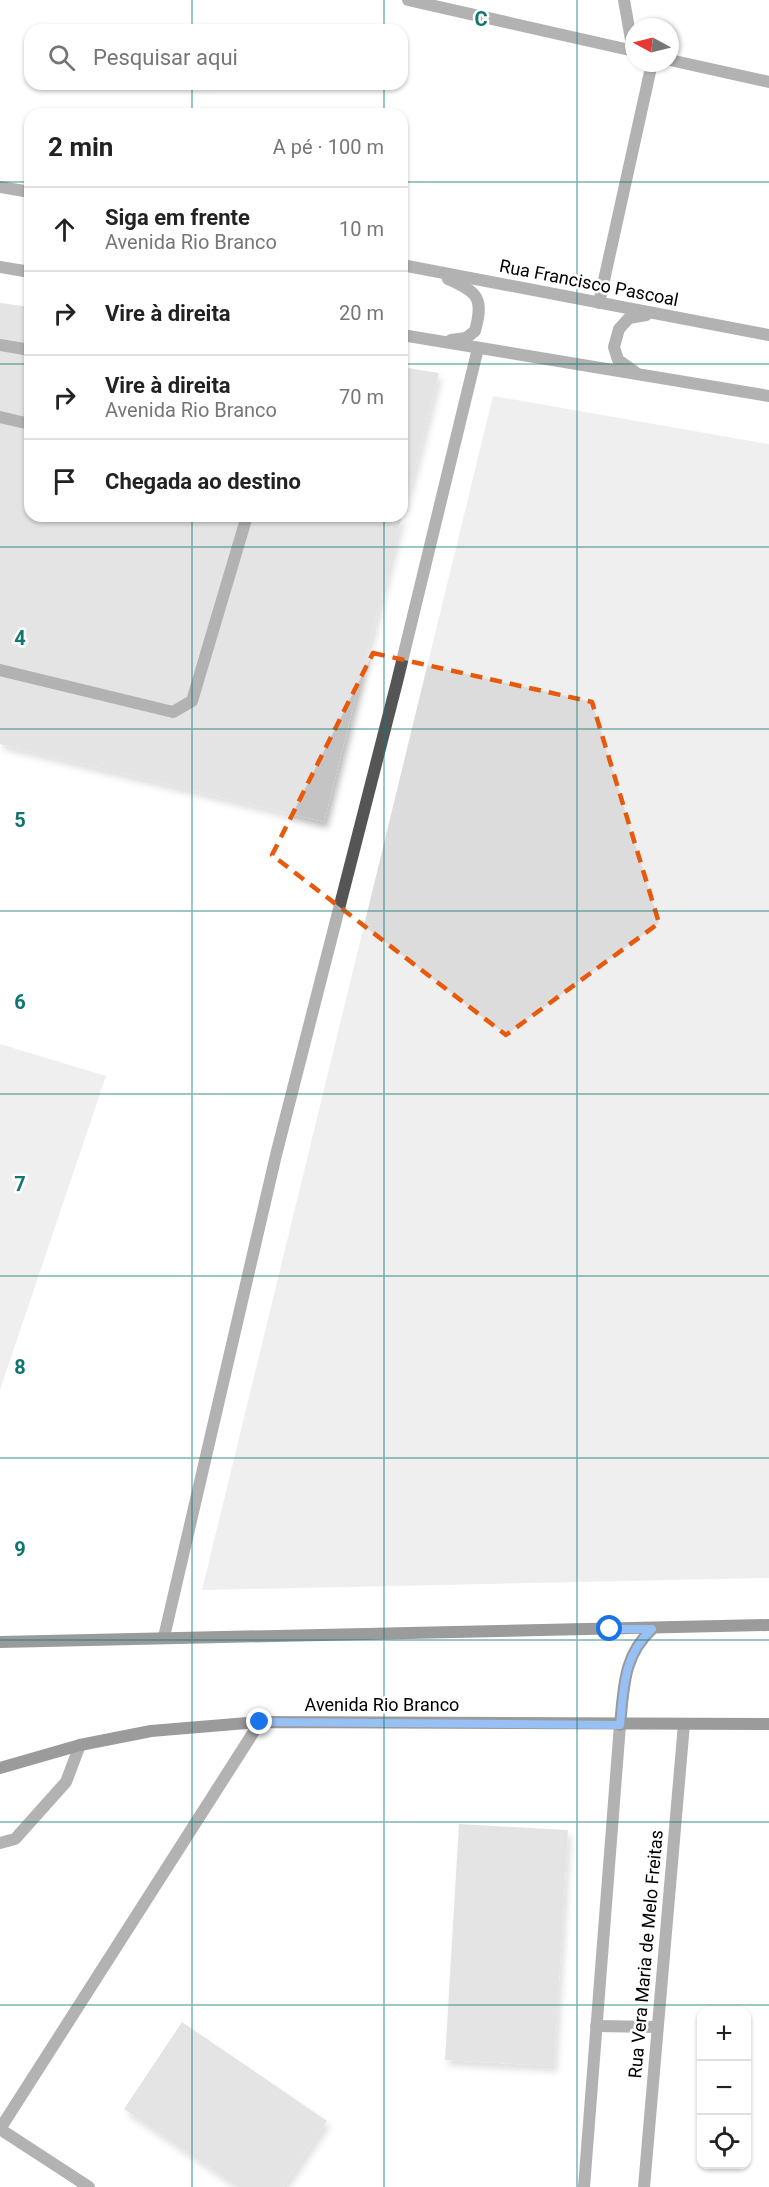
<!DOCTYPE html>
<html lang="pt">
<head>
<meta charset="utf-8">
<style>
	body { margin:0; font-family:Roboto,sans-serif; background:#f6f6f6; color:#222 }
	.controls { position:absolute; right:18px; bottom:18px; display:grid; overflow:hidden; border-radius:12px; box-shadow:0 2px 4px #0004 }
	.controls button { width:54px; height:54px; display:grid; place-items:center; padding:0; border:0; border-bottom:2px solid #e0e0e0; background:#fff; color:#222; font:30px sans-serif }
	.compass { position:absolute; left:625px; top:18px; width:54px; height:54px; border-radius:50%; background:#fff; box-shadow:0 2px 4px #0004; rotate:277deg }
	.stop { position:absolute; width:18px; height:18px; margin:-14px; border:4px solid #1a73e8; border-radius:50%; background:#fff }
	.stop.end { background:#1a73e8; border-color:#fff; box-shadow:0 2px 6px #0008 }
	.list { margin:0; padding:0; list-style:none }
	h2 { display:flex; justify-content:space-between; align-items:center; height:78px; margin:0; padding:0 24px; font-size:26px }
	h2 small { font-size:20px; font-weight:400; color:#767676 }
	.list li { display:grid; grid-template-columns:39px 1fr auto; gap:18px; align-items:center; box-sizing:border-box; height:84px; padding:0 24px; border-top:2px solid #e0e0e0 }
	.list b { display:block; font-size:22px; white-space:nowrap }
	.list p { margin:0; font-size:20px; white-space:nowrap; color:#767676 }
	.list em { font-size:20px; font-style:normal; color:#767676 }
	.icon { flex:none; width:33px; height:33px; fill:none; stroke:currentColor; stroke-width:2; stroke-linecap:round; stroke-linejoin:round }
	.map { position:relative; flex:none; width:769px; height:2187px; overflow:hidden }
	.search { position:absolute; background:#fff; box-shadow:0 2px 4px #0004; left:24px; top:24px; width:384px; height:66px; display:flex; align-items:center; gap:15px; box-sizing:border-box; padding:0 21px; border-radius:18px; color:#767676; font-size:22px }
	.panel { position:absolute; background:#fff; box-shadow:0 2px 4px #0004; left:24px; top:108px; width:384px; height:414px; border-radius:18px }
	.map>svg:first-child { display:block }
</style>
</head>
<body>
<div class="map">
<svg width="769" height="2187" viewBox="0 0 769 2187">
	<defs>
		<filter id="shadow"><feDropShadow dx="3.5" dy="6" stdDeviation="3" flood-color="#0004"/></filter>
	</defs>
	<rect width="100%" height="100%" fill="#fff"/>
	<g fill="#dcdcdc">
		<path d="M493,396L769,444V1578L202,1590Z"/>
		<path d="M0,1044L106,1076L0,1390Z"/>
	</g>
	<g fill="#c4c4c4" filter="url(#shadow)">
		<path d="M0,303L30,307V516H402L324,822L0,744Z"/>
		<path d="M402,367L439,373L403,514H402Z"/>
		<path d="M459,1824L568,1830L554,2066L445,2060Z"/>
		<path d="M182,2022L327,2121L283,2187H238L124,2109Z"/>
	</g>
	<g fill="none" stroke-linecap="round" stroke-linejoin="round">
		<g stroke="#555" stroke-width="12">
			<path d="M0,345L30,350"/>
			<path d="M0,417L30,424"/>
			<path d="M0,670L173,712L192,701L247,516"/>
			<path d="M0,1843L15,1839L66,1782L80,1745"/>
		</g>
		<g stroke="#555" stroke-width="12">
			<path d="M408,0L634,51"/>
			<path d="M624,0L633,51"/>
			<path d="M670,60L769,82"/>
			<path d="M0,187L30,192"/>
			<path d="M402,265L769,335"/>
			<path d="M0,267L30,272"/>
			<path d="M448,279C478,292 484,298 475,331L466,338L451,340"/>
			<path d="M599,303L652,63"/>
			<path d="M402,335L769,396"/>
			<path d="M635,372L618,360L614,347L619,329L629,318L646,315"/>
			<path d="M164,1637L276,1155L397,682L478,348"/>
			<path d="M596,2026L657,2027"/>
			<path d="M0,2129L260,1722"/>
			<path d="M0,2129L89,2187"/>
			<path d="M584,2187L620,1725"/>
			<path d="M644,2187L684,1724"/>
		</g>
		<g stroke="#222" stroke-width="12">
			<path d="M0,1642L769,1625"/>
			<path d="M620,1725C624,1687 623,1656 652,1629"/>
			<path d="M0,1768L80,1745L151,1731L260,1722L769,1724"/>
		</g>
	</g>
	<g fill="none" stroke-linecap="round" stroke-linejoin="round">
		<path stroke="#1a73e8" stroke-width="8" d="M260,1722L620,1725C624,1687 623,1656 652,1629H610"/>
	</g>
	<path d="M0 0H769V2187H0ZM373,653L592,702L659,923L506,1035L272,855Z" fill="#fff" fill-opacity=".55" fill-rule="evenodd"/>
	<path fill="none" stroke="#e8590c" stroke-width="4.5" stroke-dasharray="12 8" stroke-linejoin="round" d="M373,653L592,702L659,923L506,1035L272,855Z"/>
	<path fill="none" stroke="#0f766e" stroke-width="1.5" stroke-opacity="0.55" d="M192,0V30M384,0V30M577,0V2187M192,84V114M384,84V114M0,182H30M402,182H769M0,364H30M402,364H769M192,516V2187M384,516V2187M0,547H769M0,729H769M0,911H769M0,1094H769M0,1276H769M0,1458H769M0,1640H769M0,1822H769M0,2005H769"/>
	<g text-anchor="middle" stroke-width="5" stroke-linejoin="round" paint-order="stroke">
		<g font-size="18" fill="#000" stroke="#fff">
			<text transform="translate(589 283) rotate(11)" y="6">Rua Francisco Pascoal</text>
			<text x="382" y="1711">Avenida Rio Branco</text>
			<text transform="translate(646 1954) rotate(-85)" y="6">Rua Vera Maria de Melo Freitas</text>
		</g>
	</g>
	<g font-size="20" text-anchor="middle" font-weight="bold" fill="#0f766e" stroke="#fff" stroke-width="5" stroke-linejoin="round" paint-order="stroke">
		<text x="481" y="26">C</text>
		<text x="20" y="645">4</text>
		<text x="20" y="827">5</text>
		<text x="20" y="1009">6</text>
		<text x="20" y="1191">7</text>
		<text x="20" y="1374">8</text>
		<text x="20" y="1556">9</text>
	</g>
</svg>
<div class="controls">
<button>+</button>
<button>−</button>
<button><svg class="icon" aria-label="locate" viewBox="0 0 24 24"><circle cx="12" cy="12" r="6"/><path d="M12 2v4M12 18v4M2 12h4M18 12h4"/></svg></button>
</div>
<svg class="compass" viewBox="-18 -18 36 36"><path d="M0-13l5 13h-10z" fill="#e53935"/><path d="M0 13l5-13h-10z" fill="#767676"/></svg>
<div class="stop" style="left:610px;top:1629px"></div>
<div class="stop end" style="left:260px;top:1722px"></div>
<div class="search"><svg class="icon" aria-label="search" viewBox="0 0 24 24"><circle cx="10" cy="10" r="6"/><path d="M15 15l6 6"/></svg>Pesquisar aqui</div>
<section class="panel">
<h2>2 min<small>A pé · 100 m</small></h2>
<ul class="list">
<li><svg class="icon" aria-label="ahead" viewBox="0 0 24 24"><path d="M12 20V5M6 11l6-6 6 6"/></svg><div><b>Siga em frente</b><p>Avenida Rio Branco</p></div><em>10 m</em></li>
<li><svg class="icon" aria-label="right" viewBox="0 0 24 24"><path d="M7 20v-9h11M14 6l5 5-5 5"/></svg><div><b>Vire à direita</b></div><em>20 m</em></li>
<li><svg class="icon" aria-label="right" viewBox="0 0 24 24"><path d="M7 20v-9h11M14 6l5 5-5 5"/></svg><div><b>Vire à direita</b><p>Avenida Rio Branco</p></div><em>70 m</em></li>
<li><svg class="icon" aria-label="arrive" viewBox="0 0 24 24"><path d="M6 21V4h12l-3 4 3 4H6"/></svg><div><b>Chegada ao destino</b></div></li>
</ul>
</section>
</div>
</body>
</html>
